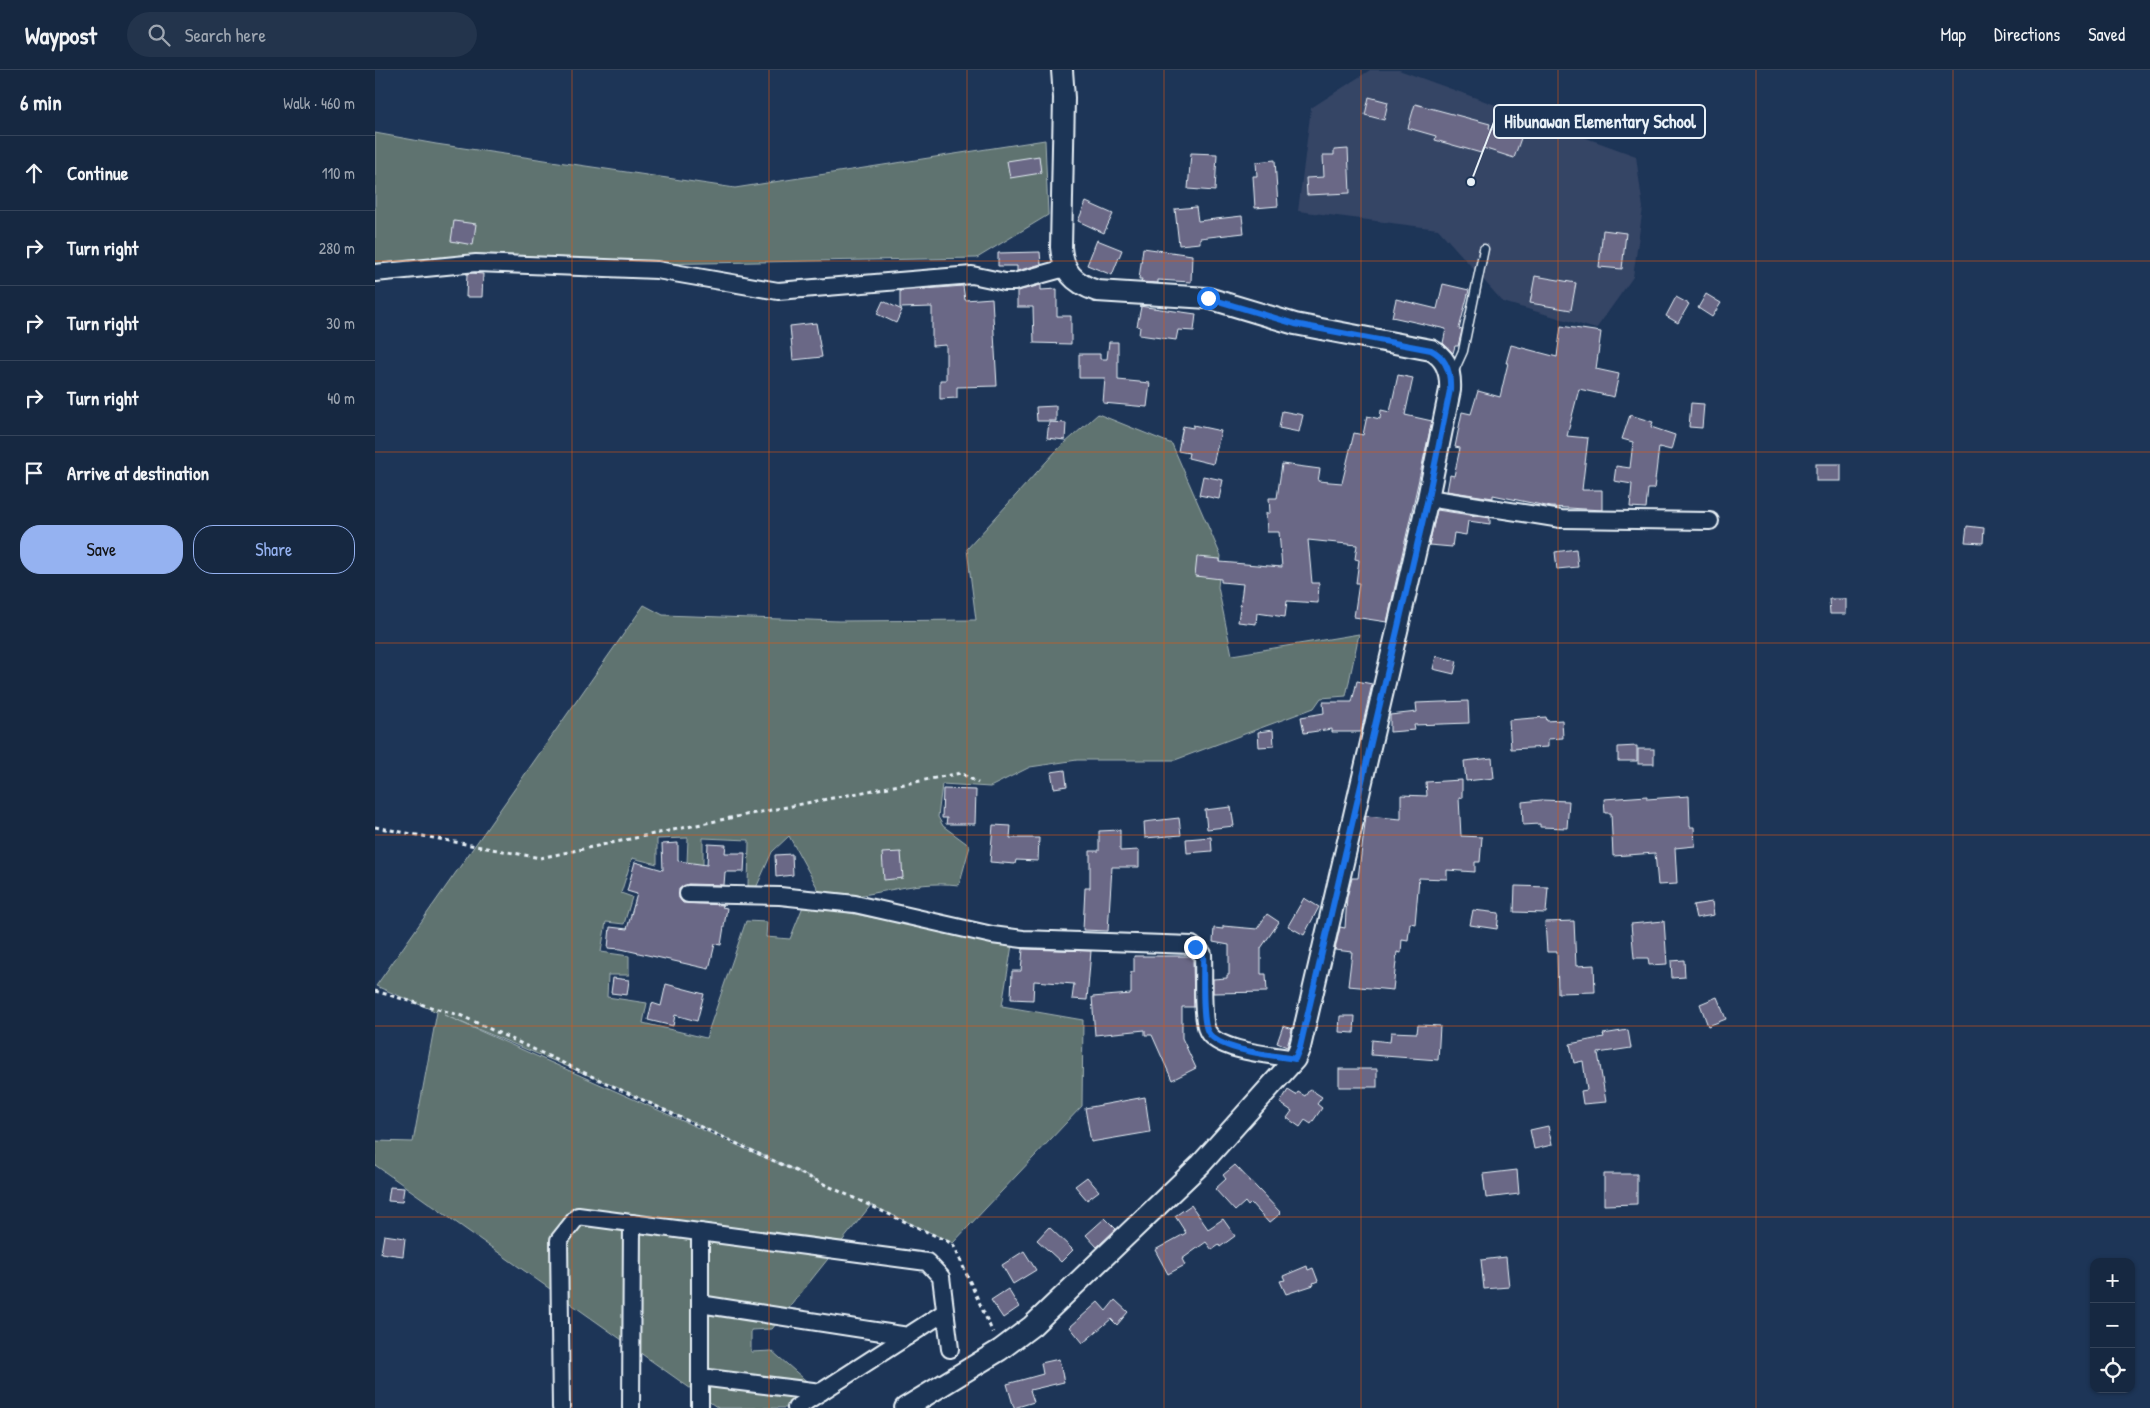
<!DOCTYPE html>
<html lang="en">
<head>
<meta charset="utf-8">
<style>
	body { margin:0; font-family:"Patrick Hand",sans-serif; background:#23344c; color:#f1f3f6 }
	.controls { position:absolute; right:15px; bottom:15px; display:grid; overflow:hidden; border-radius:10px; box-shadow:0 1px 4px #0004 }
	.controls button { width:45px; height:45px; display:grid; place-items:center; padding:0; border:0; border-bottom:1px solid #35445a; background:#162841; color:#f1f3f6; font:25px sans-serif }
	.stop { position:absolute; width:15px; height:15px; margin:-11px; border:4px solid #1a73e8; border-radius:50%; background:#fff }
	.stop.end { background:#1a73e8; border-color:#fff; box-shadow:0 1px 5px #0008 }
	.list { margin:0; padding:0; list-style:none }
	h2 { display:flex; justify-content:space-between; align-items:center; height:65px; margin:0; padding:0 20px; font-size:21px }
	h2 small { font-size:16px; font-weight:400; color:#9ea6b1 }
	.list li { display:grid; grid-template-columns:32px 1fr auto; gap:15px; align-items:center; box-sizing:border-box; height:75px; padding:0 20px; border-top:1px solid #35445a }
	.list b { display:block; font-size:19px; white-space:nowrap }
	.list em { font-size:16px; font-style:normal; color:#9ea6b1 }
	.actions { display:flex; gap:10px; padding:15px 20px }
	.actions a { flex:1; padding:11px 0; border:1px solid #95b2f1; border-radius:20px; text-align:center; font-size:18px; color:#95b2f1 }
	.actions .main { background:#95b2f1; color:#111 }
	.icon { flex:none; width:28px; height:28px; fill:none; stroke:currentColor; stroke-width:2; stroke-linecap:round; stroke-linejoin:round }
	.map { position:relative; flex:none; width:1775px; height:1338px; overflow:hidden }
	header { display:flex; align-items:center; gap:30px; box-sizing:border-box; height:70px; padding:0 25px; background:#162841; border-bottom:1px solid #35445a }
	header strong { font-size:24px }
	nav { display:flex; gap:28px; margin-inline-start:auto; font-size:18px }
	.search { width:350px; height:45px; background:#23344c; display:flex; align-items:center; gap:12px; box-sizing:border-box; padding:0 18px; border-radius:28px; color:#9ea6b1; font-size:19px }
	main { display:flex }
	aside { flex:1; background:#162841 }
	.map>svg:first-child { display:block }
</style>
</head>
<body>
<header>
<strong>Waypost</strong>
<div class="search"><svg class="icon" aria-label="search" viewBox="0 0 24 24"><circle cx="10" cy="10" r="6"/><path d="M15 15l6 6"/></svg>Search here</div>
<nav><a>Map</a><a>Directions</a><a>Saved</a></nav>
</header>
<main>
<aside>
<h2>6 min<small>Walk · 460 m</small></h2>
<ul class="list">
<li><svg class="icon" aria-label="ahead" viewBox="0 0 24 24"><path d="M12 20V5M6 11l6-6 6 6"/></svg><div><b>Continue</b></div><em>110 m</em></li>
<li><svg class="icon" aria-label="right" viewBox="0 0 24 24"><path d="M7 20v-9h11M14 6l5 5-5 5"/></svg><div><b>Turn right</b></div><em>280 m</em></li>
<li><svg class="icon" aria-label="right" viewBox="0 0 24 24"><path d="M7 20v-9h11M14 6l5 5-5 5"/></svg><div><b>Turn right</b></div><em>30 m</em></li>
<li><svg class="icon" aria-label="right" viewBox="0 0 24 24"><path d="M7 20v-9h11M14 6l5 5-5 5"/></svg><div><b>Turn right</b></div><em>40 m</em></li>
<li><svg class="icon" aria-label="arrive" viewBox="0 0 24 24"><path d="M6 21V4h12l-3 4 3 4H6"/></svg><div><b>Arrive at destination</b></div></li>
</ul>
<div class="actions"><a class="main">Save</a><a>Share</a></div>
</aside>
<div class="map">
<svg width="1775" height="1338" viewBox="0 0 1775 1338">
	<rect width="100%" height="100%" fill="#1d3557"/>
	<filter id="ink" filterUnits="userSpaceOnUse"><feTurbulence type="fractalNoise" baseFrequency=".02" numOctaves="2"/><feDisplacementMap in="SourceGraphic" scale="10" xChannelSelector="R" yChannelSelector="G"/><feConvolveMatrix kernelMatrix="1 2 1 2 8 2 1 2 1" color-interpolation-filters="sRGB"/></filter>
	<g filter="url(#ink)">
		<path fill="#344465" d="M995,0H1024L1261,86L1268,138L1258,207L1221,259L1128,232L1063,159L923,141L936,38Z"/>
		<g fill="#5e736f" stroke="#a3b2b4" fill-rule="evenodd">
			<path d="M0,63L61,74L360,118L670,70L673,145L602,188L274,194L0,203Z"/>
			<path d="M723,344L797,374L846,486L843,517L857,585L984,564L971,626L946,628L939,638L800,690H702L655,697L615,717L567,714L563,747L568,756L595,776L584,815C534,809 494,830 448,828L414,766L397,782L381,818L373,816L374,770L328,768V795L312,793L313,768L282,769V794L257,788L246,823L257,827L249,854L231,852L226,882L254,886V905H233L232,927L272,933L268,953L331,968L371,851L392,852L391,867L415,869L429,834L637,875L627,936L708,950L707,1036L578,1173L496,1135L397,1259L376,1260V1282L397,1281L444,1322L430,1338H343L0,1095V1071L38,1072L62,942L1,916L269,535L288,545L464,551L601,550L592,479L682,380ZM69,945L239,1016L446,1112H445Z"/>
		</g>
		<g fill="#6b6786" stroke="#e8f1f8">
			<path d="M994,27L1013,32L1009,50L990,45Z"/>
			<path d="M1040,34L1115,54L1114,58L1146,68L1139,88L1108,78L1106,83L1060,70L1061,66L1033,58Z"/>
			<path d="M973,79L975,123L932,125L931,108L949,107L948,85H959V80Z"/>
			<path d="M816,83L842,84L840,121L813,119Z"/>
			<path d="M664,86L666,103L635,108L632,91Z"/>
			<path d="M900,90L903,136L880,138L878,106H882L881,92Z"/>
			<path d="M711,132L738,144L729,163L703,151Z"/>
			<path d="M821,137L823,151L867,146L869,163L825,168V173L804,175L800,139Z"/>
			<path d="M79,151L101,154L98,175L76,171Z"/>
			<path d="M1228,160L1251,163L1247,199L1224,197Z"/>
			<path d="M722,170L747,180L737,205L712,195Z"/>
			<path d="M768,178L817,185L816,212L783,210V213L766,212L767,209H764Z"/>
			<path d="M665,182L666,194L642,201V196H623V183Z"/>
			<path d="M97,203L108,204L107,227H91L92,204Z"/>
			<path d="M1160,206L1201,213L1196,240L1155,233Z"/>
			<path d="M1068,214L1094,220L1084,259L1087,260L1083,276H1080L1078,283L1068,273L1071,259L1017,247L1021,229L1062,239Z"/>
			<path d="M666,215V220L682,219V246H696V274L659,273L658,237H642V221Z"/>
			<path d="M588,216L590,230L617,228L622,316L582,317V328L565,329V310H571V275L557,276V237L525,238V221Z"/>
			<path d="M1331,224L1346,233L1337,247L1323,238Z"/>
			<path d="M1301,227L1314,234L1303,253L1291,246Z"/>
			<path d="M508,231L527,240L521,253L502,244Z"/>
			<path d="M764,236L821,244L819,261L803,260L801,270L764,265L765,257L762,256L766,237Z"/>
			<path d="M441,253L447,287L418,290L415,256Z"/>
			<path d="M1186,256L1226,262L1221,299L1244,304L1239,327L1204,319L1192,366L1213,368L1207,420H1227V440L1176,437L1118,425V428L1072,421L1075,405L1079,406L1085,378L1080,377L1087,342L1096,344L1103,321L1125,327L1133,293H1131L1136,275L1182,287Z"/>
			<path d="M734,272H743V310L775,313L772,337L728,333L730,308H704V284H725V289H732Z"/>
			<path d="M1023,305L1038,308L1030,345L1057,351L1012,552L979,547L984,513H981L984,490L980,489L982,475L933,470L937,513H944L943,533L912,531L910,547L882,543L881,554L863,552L868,514L846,512V509L820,506L822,487L845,489V492L907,497L904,462H892L891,443H895L894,428H902L907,394L945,399L943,411L967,413L979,363L988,365L992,346L1005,349L1006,340L1015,342Z"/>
			<path d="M1316,333L1329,334L1327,358L1314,357Z"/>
			<path d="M681,336V351H662L661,337Z"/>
			<path d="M907,341L928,345L924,362L904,358Z"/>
			<path d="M1255,345L1278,352L1276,357L1300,365L1296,380L1284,377L1279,419H1273L1271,438L1255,437L1257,414L1239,411L1241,396L1255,398L1258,372L1247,369Z"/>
			<path d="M674,352L691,353L690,370L672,368Z"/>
			<path d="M818,355L846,361L838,394L813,388L814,383L803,381L808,356L818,358Z"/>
			<rect x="1441" y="394" width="25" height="17"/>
			<path d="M828,406L848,410L844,429L824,425Z"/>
			<path d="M1062,440L1115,448V454L1093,451L1091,465L1079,463L1077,477L1054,475Z"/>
			<path d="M1592,456L1609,458L1608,473L1590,472Z"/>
			<path d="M1201,479L1203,497L1182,499L1180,482Z"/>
			<path d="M1454,529H1471V544H1455Z"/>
			<path d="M1061,586L1082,591L1079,604L1058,599Z"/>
			<path d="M982,611L997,614L986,662H957V659L929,663L926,647L949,643L948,632H977Z"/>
			<path d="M1093,631L1094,653L1039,655L1040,660L1015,662V645L1042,642L1041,633Z"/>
			<path d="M1171,647L1172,651L1187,650L1188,668L1173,669V677L1136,679L1134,650Z"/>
			<path d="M898,660L899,676L884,677L883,662Z"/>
			<path d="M1262,676V691H1243V677Z"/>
			<rect x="1263" y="679" width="16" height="15"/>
			<path d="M1117,688L1119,708L1091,711L1089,691Z"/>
			<path d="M690,700L692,716L679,718L676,702Z"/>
			<path d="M1087,710V728H1084L1086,766L1107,767L1105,792H1100V802L1072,800V809L1044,808L1040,854L1035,853L1033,870L1027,869L1026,883L1022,882L1018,920L973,916L977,882L960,880L965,857L970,858L972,827L977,808H983L991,746L1026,749V725L1052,726L1051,712Z"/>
			<path d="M568,719L601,720L600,754H571L572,748H567Z"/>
			<path d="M1272,726V729L1314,726L1315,757H1319L1320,776L1300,778L1302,814L1283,815L1280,783L1238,786L1236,743H1230L1229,729Z"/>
			<path d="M1166,730L1194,731L1192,758L1165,757V754L1148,755L1147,732Z"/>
			<path d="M856,737L859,756L832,759L830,740Z"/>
			<path d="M804,748L806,765L770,768L769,752Z"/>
			<path d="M618,755L636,756L635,768H664L663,791L641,790L640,794L615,792Z"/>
			<path d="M745,760V781L764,780V797H737L733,861L708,860L710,818H715V781H724V761Z"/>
			<path d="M836,767L837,781L812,783L811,769Z"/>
			<path d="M303,773V791L332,795L333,774L351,775L350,783H370L369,802H350L349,815L313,814L304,819V828L308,833L348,835L347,837L352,838L346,875L340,874L334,899L246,879L233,878L235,857L252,859L262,824L252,821L260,792L288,800L287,774Z"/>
			<path d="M526,782L528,808L509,810L507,783Z"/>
			<path d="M417,784L418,805L401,807L400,785Z"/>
			<path d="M1140,816L1173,817L1171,843L1139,842Z"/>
			<path d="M929,828L944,837L929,865L913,856Z"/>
			<path d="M1337,832L1339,845L1321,848L1318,835Z"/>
			<path d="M1098,840L1124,843L1122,859L1095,855Z"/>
			<path d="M892,844L904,852L886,878V904H891L892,922L838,923V909L852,908V905H854V875L838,872L839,858L848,859V856L882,859Z"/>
			<path d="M1199,851L1201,896L1219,895L1220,922L1183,923L1182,882H1172L1170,852Z"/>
			<path d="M1289,851L1292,894L1274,895L1273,888H1259L1256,854Z"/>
			<path d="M648,879L716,881L712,930L697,929L699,914L659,911L658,930L636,929L637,901H646Z"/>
			<path d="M759,886H815L818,889L819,937H807V968L821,998L797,1010L777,965H770V960L720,965L717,927L756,924V902H759Z"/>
			<path d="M1309,890L1310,907L1297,908L1296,891Z"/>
			<path d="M238,908L254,910L252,925L236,923Z"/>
			<path d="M291,914L329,924L322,951L300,945L298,956L273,950L277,933L286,936Z"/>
			<path d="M1342,927L1351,949L1333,956L1325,934Z"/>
			<path d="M965,946H980L979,963L964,962Z"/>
			<path d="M1043,955L1065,956L1063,990L996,985L997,970L1015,972L1016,962L1042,963Z"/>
			<path d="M908,956L917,959L912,977L902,973Z"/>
			<path d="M1253,960L1256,978L1223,983L1231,1032L1208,1034L1206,1021L1212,1020L1208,991L1199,993L1195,974L1229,967L1228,964Z"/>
			<rect x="964" y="999" width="38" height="18"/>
			<path d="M935,1019L947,1027L942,1034L947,1038L936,1054L930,1050L925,1057L912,1048L917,1041L905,1033L913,1020L921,1025L923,1022L930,1026Z"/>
			<path d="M770,1027L775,1062L716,1072L710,1038Z"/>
			<path d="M1173,1056L1177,1075L1159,1079L1155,1060Z"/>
			<path d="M860,1095L906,1143L894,1153L876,1133L873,1136L870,1132L860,1141L840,1119L851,1109L848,1105Z"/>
			<path d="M1142,1100L1144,1124L1111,1128L1108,1104Z"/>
			<path d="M1229,1104H1262V1134L1229,1135Z"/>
			<path d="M712,1107L724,1121L712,1130L700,1116Z"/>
			<path d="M15,1117L29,1118L27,1132L13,1131Z"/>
			<path d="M816,1135L833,1159L848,1149L860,1166L845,1177L844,1175L837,1180L831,1172L807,1189L810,1195L793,1204L780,1180L811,1163L800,1146Z"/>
			<path d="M730,1148L741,1159L722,1177L711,1165Z"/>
			<path d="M674,1157L698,1180L686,1192L662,1170Z"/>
			<path d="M9,1165L30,1168L28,1186L6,1183Z"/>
			<path d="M649,1181L661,1200L638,1214L627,1195Z"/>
			<path d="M1131,1187L1134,1217L1109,1219L1106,1190Z"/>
			<path d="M932,1196L933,1200L938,1198L943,1211L938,1213L939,1215L911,1224L905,1211L910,1210L908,1206Z"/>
			<path d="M633,1219L644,1237L628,1248L616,1230Z"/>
			<path d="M740,1230L753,1242L742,1255L736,1249L708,1273L695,1257L723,1232L731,1241Z"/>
			<path d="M684,1289L689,1312L655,1320L659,1332L639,1338L632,1314L668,1304L666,1293Z"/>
		</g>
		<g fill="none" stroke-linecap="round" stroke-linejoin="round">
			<g stroke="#e8f1f8" stroke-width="11">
				<path id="service" d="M1078,303L1088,281L1109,179"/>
			</g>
			<g stroke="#e8f1f8" stroke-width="20">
				<g id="minor">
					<path d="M0,203L101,193L282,200L403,221L597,205L630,212H639L690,198"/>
					<path d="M1053,428L1186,449L1335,451"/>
					<path d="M313,824L405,826L480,834L617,865L648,869L817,875L828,884C829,900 826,950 833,962C843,981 898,985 920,989"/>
					<path d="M325,1234L533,1266"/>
					<path d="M325,1307L446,1322"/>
					<path d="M186,1338L184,1170L203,1146L552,1192L566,1207L575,1279"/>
					<path d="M256,1338L257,1153"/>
					<path d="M325,1338V1162"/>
					<path d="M421,1338L570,1242"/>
				</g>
			</g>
			<g stroke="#e8f1f8" stroke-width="24">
				<path id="tertiary" d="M530,1338L625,1280L657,1256L826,1094L920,989L925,977L1053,428L1075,320C1076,303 1072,288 1056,280L920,254L833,228L722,221C698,213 688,201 686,177L689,28L687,0"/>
			</g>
			<g stroke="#e8f1f8" stroke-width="3" stroke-dasharray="4 4" stroke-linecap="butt">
				<path d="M0,757L165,788L355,748L586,703L603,713"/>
				<path d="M0,921L87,946L578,1174L618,1263"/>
			</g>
			<use href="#service" stroke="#1d3557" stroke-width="8"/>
			<use href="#minor" stroke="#1d3557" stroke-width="16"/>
			<use href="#tertiary" stroke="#1d3557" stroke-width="20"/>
		</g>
	</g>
	<g fill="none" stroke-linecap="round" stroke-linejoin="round" filter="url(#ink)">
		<path stroke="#1a73e8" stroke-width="6" d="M820,877L828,884C829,900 826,950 833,962C844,981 898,985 920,989L925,977L1053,428L1075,320C1076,303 1072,288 1056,280L920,254L833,228"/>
	</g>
	<path fill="none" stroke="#e8590c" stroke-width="1" stroke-opacity="0.55" d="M197,0V1338M394,0V1338M592,0V1338M789,0V1338M986,0V1338M1183,0V1338M1381,0V1338M1578,0V1338M0,191H1775M0,382H1775M0,573H1775M0,765H1775M0,956H1775M0,1147H1775"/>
	<path fill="none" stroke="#e8f1f8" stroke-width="2" d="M1096 112L1119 52"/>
	<circle fill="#e8f1f8" stroke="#1d3557" stroke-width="2" cx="1096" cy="112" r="5"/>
	<rect fill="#1d3557" stroke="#e8f1f8" stroke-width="2" x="1119" y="35" width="211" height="33" rx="5"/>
	<g font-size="18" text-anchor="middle" font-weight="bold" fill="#e8f1f8">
		<text x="1225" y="58">Hibunawan Elementary School</text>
	</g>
</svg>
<div class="controls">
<button>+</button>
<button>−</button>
<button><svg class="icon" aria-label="locate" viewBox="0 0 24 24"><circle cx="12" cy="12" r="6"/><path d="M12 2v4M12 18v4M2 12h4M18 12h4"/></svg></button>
</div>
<div class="stop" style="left:833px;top:228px"></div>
<div class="stop end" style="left:820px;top:877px"></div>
</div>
</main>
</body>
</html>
